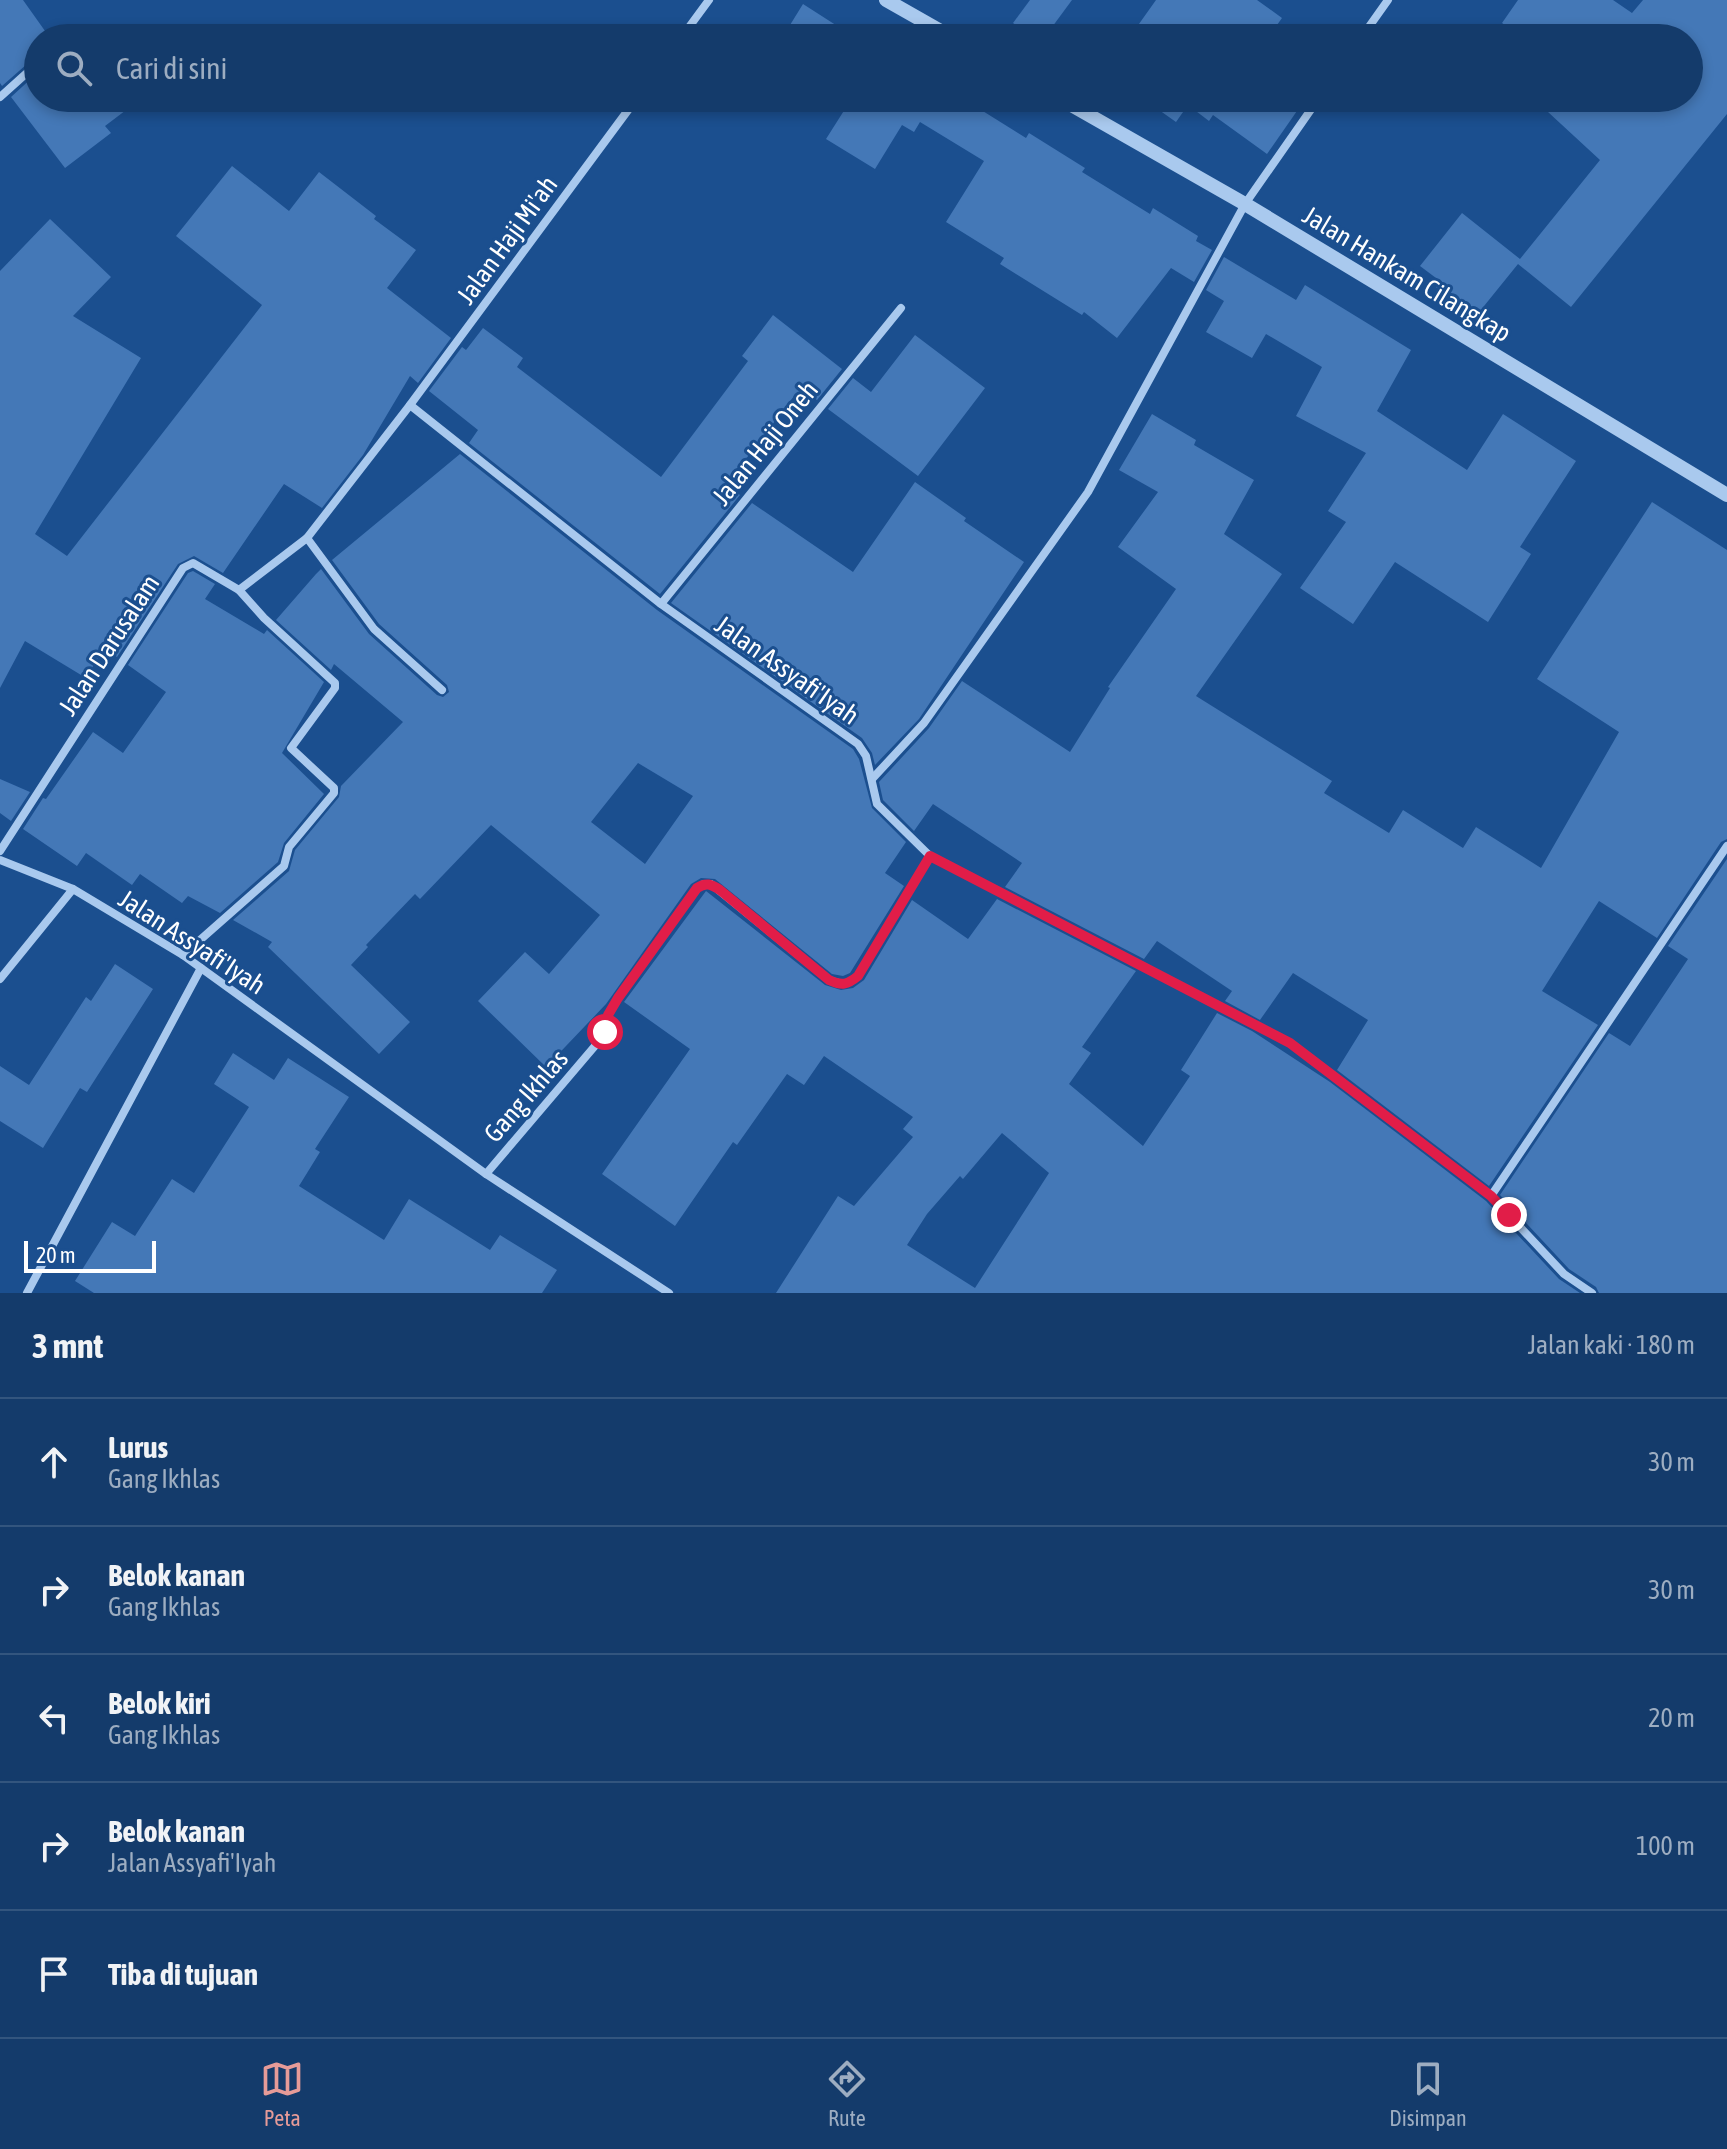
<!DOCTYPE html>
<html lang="id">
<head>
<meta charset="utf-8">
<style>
	body { margin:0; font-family:"Asap Condensed",sans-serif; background:#1d4271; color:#f1f3f6 }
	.scale { position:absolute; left:24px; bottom:20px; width:132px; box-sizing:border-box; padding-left:8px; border:4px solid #fff; border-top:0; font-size:22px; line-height:28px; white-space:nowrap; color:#fff; -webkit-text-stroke:6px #1b4f8f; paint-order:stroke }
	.stop { position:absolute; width:24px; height:24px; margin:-18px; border:6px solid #e11d48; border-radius:50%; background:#fff }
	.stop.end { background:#e11d48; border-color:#fff; box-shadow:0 2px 8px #0008 }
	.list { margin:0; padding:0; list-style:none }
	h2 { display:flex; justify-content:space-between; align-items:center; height:104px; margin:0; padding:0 32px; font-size:34px }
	h2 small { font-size:26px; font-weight:400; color:#9dadc1 }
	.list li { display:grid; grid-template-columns:52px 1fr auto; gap:24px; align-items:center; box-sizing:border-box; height:128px; padding:0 32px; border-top:2px solid #33557e }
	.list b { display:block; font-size:30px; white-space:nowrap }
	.list p { margin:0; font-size:26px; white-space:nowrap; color:#9dadc1 }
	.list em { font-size:26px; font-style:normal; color:#9dadc1 }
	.icon { flex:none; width:44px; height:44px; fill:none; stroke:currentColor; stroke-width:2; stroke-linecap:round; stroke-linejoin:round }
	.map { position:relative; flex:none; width:1727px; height:1293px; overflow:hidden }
	.search { position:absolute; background:#143b6b; box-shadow:0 4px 12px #0003; left:24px; right:24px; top:24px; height:88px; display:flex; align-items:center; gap:20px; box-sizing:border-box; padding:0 28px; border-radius:44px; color:#9dadc1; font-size:30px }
	.sheet { height:744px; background:#143b6b }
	nav { display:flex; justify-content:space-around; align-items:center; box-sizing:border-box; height:112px; border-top:2px solid #33557e; background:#143b6b; font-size:22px; color:#9dadc1 }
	nav a { display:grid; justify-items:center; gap:4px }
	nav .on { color:#e69b98 }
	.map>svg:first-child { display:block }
</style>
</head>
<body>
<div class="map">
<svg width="1727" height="1293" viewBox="0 0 1727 1293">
	<rect width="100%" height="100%" fill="#1b4f8f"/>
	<g fill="#4478b7" fill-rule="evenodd">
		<path d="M0,0H23L50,38H38V98H142L105,126L111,133L65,168L11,97L34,76L35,67L27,64L2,86L0,83Z"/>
		<path d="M1030,0H1072L1044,38H1033L1013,23Z"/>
		<path d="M1156,0H1257L1282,18L1277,25L1295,38H1129Z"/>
		<path d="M1518,0H1613L1632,13L1643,0H1727V114L1571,307L1518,264L1480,311H1466L1436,287L1440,281L1420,266L1462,213L1520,259L1600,160L1548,112L1561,98H1689V38H1523L1502,23Z"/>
		<path d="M803,4L856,38H857H782Z"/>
		<path d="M852,98H962L1026,138L1029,133L1085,168L1082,172L1150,214L1153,208L1198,236L1196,241L1212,250L1194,282L1171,268L1117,338L1084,312L1082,315L1000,264L1004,258L946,222L984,161L920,122L914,132L902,125L875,169L826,139Z"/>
		<path d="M1142,98H1306L1267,154L1213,115L1209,121L1188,105L1176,122Z"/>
		<path d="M232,166L289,211L319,172L376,216L374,219L416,250L387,288L451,338L418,383L410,376L363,455L322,508L284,484L223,573L194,556L178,564L117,657L104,648L86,678L25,641L0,688V271L50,219L111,277L73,316L141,358L35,534L67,556L262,305L176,236Z"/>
		<path d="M1224,257L1296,300L1305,285L1411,350L1377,411L1467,470L1503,414L1576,461L1520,547L1531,554L1488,622L1395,562L1353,624L1300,588L1346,522L1328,511L1366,453L1296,416L1322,367L1266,334L1252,358L1206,332L1224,301L1206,290Z"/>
		<path d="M773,315L842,369L817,400L808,393L801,402L794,396L726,485L740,495L660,594L469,443L478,430L429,391L462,347L466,350L483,328L523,358L517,367L661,477L748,361L742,356Z"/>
		<path d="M915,335L985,388L918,476L828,409L853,378L871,392Z"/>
		<path d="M1152,414L1196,440L1194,445L1254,480L1224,534L1282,574L1196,696L1332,781L1324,793L1389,833L1403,810L1463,848L1476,827L1541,868L1619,732L1537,679L1652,502L1727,550V839L1721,842L1657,938L1599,901L1542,991L1598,1025L1489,1186L1337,1070L1368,1020L1293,973L1260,1020L1225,1001L1232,991L1157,941L1144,959L1005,887L1022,863L933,804L914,831L883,800L879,782L929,728L962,681L1070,752L1110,688L1108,687L1176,589L1118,547L1158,492L1119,470Z"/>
		<path d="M460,454L657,610L853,749L859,759L872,808L906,842L885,873L904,886L850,973L843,976L832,974L715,879L701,878L691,884L606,1004L546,1067L478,1001L525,952L549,974L600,915L491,825L420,899L415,894L366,945L368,947L351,965L410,1022L379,1054L268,947L272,942L233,920L289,871L295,850L339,797L341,786L403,722L334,664L331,670L276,620L316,574L321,569L369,634L437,695L443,697L449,692L447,685L379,624L332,560ZM638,763L693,796L645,864L591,822Z"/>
		<path d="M915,482L966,518L964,521L1024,562L919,719L875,765L872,753L862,738L671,603L752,503L853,572Z"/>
		<path d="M193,571L215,584L205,599L264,634L267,630L324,682L282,753L324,794L284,843L278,862L220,913L188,896L182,903L140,874L132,885L86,853L77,866L23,829L43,798L46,799L93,732L123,753L166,692L128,665L188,573Z"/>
		<path d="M0,779L30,792L11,821L0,813Z"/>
		<path d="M1727,859V1293H1599L1596,1287L1569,1269L1500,1195L1609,1033L1630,1046L1688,959L1668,946Z"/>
		<path d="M706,891L825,985L841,990L853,988L864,980L912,900L968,939L997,899L1136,971L1082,1047L1091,1053L1069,1084L1143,1146L1190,1076L1181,1070L1217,1013L1252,1031L1330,1082L1486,1201L1559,1279L1580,1293H776L838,1196L854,1206L913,1137L903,1129L913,1117L824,1056L804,1085L787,1074L737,1145L733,1142L675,1226L602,1174L690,1049L624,1002ZM1002,1133L1049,1173L975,1288L907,1245L927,1214L960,1176L963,1179Z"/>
		<path d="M115,964L153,989L87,1092L80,1088L43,1148L0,1121V1066L29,1085L86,997L91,1001Z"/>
		<path d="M233,1053L274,1080L288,1058L349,1097L315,1149L320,1152L299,1186L384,1240L409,1199L490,1250L500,1235L557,1270L542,1293H94L75,1281L112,1222L135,1236L172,1179L194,1193L249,1107L214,1084Z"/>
	</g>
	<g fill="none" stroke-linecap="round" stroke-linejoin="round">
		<g stroke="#a9c9ee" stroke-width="8">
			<path d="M681,38L709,0"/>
			<path d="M1361,38L1388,0"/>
			<path d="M0,97L29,71"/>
			<path d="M410,405L661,604L858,744L866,756L877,804L930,856L1290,1043L1491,1196L1564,1274L1592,1293"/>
			<path d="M307,538L374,629L442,690"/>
			<path d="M239,590L307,538L410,405L637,98"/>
			<path d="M661,604L901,308"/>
			<path d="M872,779L924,723L1088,492L1245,204L1319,98"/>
			<path d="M0,851L183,568L193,563L239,590L264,618L335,683V688L291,748L334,788V793L289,847L284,866L183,955"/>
			<path d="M0,860L73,889L183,955L486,1174L669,1293"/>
			<path d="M0,979L73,889"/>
			<path d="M486,1174L600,1040L608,1015L618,998L697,888L704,884H711L829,980C842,985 847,985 858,976L930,856"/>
			<path d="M1491,1196L1727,846"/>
			<path d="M27,1293L201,968"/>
		</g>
		<g stroke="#a9c9ee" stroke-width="14">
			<path d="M886,0L953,38"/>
			<path d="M1059,98L1245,204L1727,495"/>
		</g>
	</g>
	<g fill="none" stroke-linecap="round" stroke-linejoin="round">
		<path stroke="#e11d48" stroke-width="10" d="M605,1032L608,1015L618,998L697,888C706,882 711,884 720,890L829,980C842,986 847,985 858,976L930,856L1290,1043L1491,1196L1509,1215"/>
	</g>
	<g text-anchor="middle" stroke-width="6" stroke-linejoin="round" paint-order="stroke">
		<g font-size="26" fill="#fff" stroke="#1b4f8f">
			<text transform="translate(507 240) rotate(-54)" y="9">Jalan Haji Mi'ah</text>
			<text transform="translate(1407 274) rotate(31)" y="9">Jalan Hankam Cilangkap</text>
			<text transform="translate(765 443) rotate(-51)" y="9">Jalan Haji Oneh</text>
			<text transform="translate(109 645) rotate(-57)" y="9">Jalan Darusalam</text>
			<text transform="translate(787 670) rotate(35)" y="9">Jalan Assyafi'Iyah</text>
			<text transform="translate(192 942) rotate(33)" y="9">Jalan Assyafi'Iyah</text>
			<text transform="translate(526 1096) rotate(-49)" y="9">Gang Ikhlas</text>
		</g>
	</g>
</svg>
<div class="scale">20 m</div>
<div class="stop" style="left:605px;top:1032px"></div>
<div class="stop end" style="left:1509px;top:1215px"></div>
<div class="search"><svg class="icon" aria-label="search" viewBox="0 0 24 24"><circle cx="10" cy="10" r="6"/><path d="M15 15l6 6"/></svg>Cari di sini</div>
</div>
<section class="sheet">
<h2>3 mnt<small>Jalan kaki · 180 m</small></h2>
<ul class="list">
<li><svg class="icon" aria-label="ahead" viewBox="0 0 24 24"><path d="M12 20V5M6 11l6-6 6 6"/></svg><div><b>Lurus</b><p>Gang Ikhlas</p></div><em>30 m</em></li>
<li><svg class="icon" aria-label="right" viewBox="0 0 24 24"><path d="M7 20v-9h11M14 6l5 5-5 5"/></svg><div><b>Belok kanan</b><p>Gang Ikhlas</p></div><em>30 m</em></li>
<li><svg class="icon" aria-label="left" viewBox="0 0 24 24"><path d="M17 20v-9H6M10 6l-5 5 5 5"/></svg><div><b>Belok kiri</b><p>Gang Ikhlas</p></div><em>20 m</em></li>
<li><svg class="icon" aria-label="right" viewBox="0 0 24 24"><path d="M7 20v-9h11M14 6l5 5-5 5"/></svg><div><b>Belok kanan</b><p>Jalan Assyafi'Iyah</p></div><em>100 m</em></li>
<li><svg class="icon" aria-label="arrive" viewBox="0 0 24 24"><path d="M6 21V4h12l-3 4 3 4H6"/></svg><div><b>Tiba di tujuan</b></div></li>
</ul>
</section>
<nav>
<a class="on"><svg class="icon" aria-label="map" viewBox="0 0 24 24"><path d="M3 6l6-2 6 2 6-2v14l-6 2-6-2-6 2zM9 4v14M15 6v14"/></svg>Peta</a>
<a><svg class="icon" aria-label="directions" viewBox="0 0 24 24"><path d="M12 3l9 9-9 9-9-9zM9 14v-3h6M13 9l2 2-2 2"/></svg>Rute</a>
<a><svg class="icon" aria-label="saved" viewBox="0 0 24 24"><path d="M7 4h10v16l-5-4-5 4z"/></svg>Disimpan</a>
</nav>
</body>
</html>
